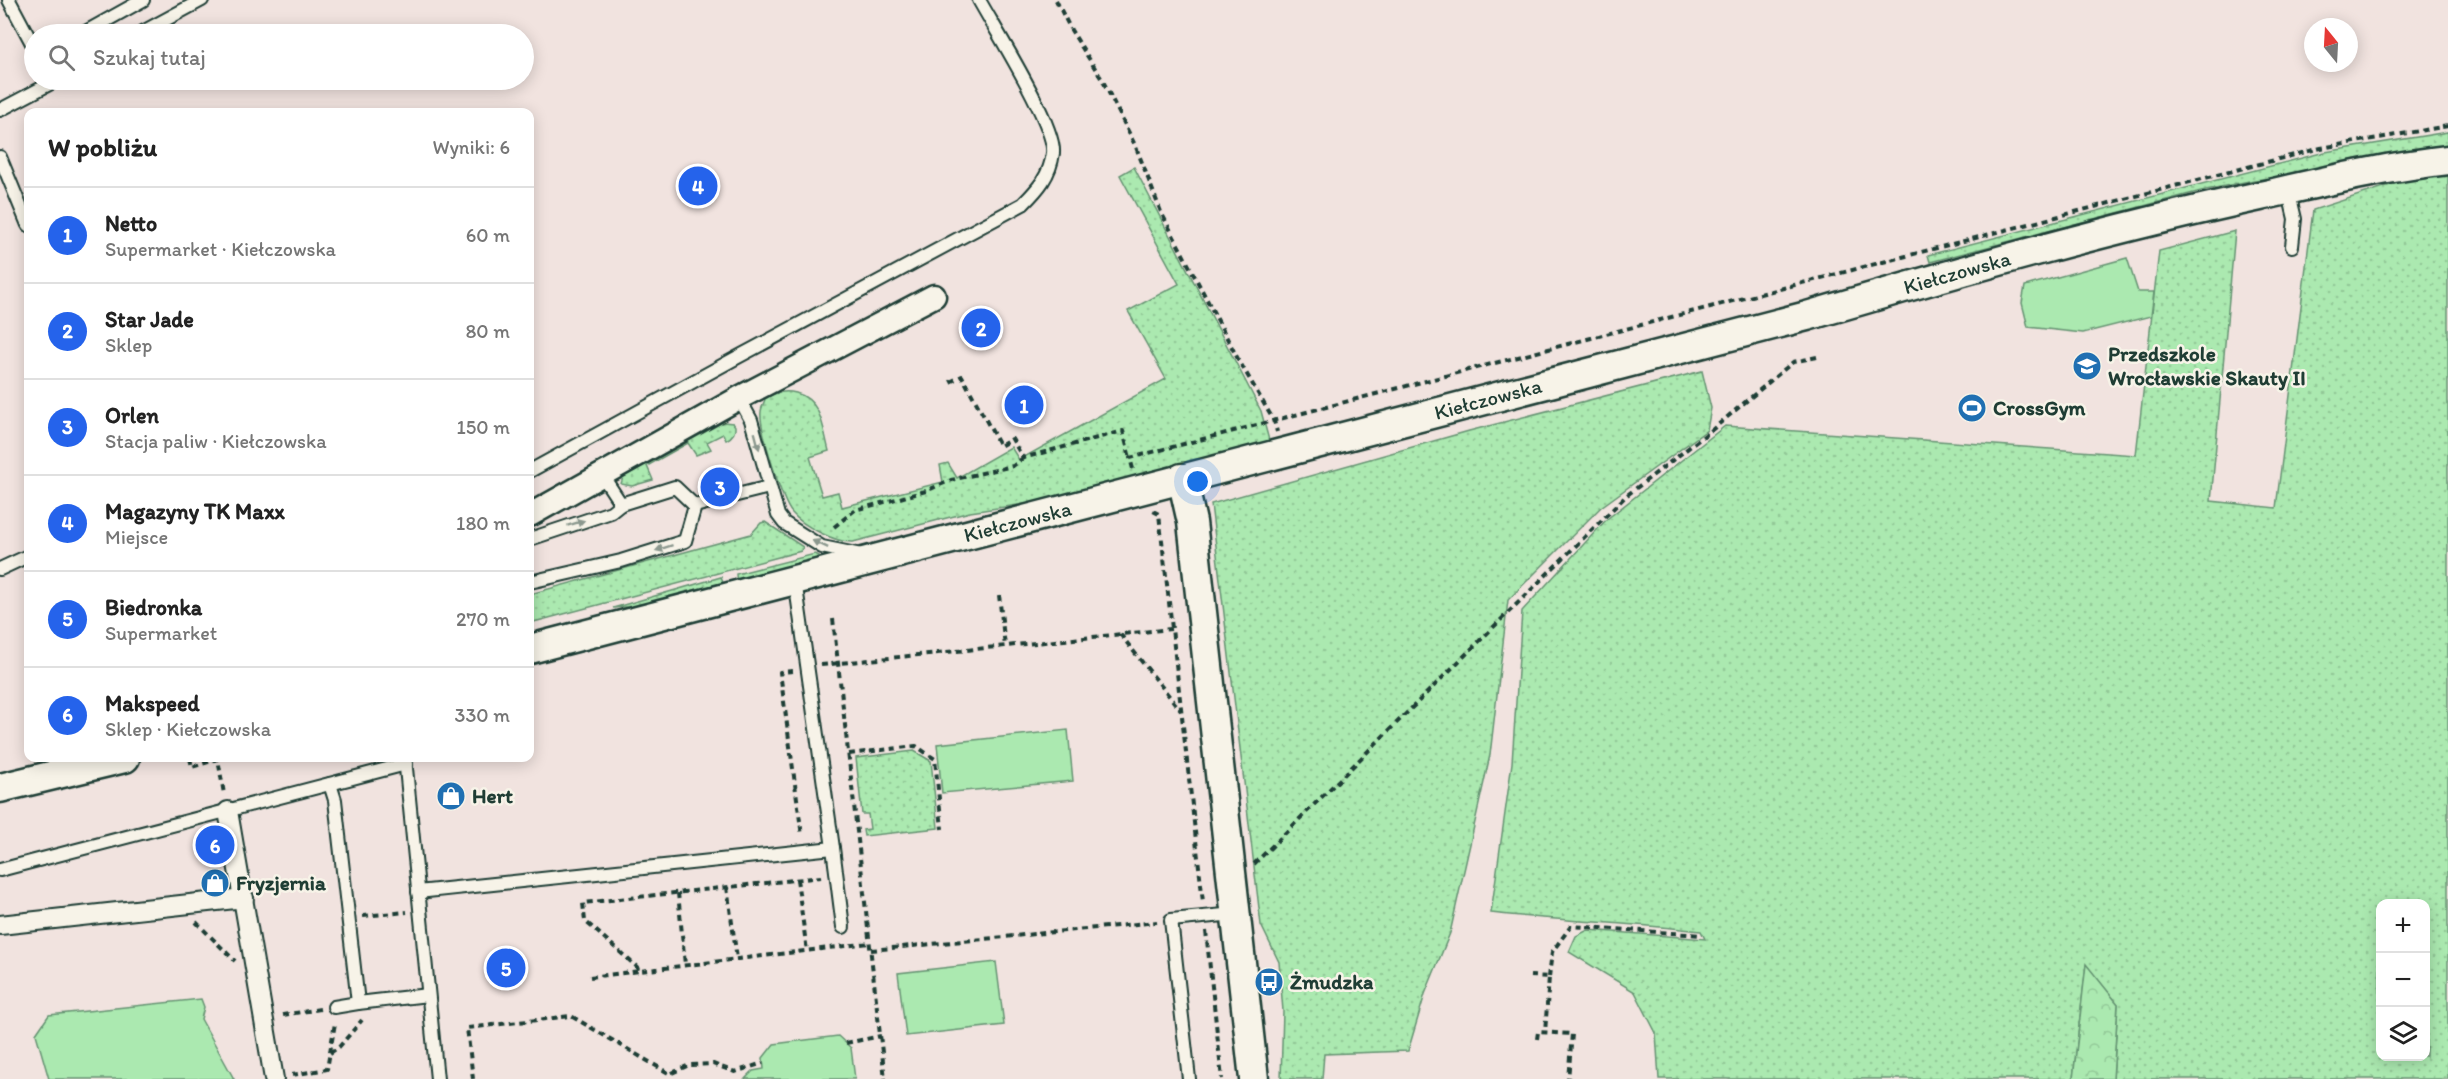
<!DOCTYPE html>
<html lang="pl">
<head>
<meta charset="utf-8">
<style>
	body { margin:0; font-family:Itim,sans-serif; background:#f2f2f2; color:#222 }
	.controls { position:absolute; right:18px; bottom:18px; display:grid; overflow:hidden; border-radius:12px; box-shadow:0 3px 15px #0003 }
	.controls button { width:54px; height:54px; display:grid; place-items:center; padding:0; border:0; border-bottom:2px solid #e0e0e0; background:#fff; color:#222; font:30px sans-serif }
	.compass { position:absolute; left:2304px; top:18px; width:54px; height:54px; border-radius:50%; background:#fff; box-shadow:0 3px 15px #0003; rotate:342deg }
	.you { position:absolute; left:1198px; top:482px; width:21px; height:21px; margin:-15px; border:4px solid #fff; border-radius:50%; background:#1a73e8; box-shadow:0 0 0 9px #1a73e833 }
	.badge { display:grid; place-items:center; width:39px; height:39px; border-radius:50%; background:#2563eb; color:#fff; font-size:20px; font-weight:700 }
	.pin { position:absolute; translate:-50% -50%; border:3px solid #fff; box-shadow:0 2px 6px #0006 }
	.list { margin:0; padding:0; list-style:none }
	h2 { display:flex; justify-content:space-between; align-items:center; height:78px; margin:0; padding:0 24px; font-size:26px }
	h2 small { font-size:20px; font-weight:400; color:#767676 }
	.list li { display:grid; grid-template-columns:39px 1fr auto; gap:18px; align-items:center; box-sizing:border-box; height:96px; padding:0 24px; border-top:2px solid #e0e0e0 }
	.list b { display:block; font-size:22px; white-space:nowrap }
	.list p { margin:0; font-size:20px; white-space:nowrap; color:#767676 }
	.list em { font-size:20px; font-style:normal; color:#767676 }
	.icon { flex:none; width:33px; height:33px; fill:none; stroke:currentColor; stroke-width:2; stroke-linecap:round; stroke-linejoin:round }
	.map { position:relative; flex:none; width:2448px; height:1079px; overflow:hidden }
	.search { position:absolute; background:#fff; box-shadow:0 3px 15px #0003; left:24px; top:24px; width:510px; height:66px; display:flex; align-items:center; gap:15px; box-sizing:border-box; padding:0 21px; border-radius:33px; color:#767676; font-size:22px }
	.panel { position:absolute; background:#fff; box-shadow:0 3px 15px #0003; left:24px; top:108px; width:510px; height:654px; border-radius:12px }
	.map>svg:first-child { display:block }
</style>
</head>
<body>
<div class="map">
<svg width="2448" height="1079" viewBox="0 0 2448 1079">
	<defs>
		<pattern id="grass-dots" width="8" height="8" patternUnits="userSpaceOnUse" patternTransform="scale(1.5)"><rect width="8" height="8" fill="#abe9b0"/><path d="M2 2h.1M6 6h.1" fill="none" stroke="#93c998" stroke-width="1.8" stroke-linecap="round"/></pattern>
		<pattern id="forest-crowns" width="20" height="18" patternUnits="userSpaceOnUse" patternTransform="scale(1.5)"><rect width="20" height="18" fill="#abe9b0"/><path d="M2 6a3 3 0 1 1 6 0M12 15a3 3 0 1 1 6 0" fill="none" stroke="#93c998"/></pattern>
	</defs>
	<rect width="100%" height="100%" fill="#f1e3df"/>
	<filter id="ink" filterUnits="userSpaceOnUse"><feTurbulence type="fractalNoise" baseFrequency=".0167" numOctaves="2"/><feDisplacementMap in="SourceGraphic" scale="12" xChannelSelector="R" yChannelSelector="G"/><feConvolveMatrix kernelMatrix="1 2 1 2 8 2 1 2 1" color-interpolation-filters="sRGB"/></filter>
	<g filter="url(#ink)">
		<g fill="url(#grass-dots)" stroke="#659372" stroke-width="1.5" fill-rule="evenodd">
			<path d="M2448,132V147L2328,172L2254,180L2201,191L1930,262L1928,255L2325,152Z"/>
			<path d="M1134,167L1261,411L1270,444L1046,501L970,512L853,542C836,543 803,526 792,513C782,502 759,427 761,412C761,408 764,403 765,399C775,392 784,390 796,393C822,400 823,429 829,451L810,457L822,496L838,492L842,507L943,482L940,465L948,463L957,478L1011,447L1019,460L1166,379L1128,311L1179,284L1120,175Z"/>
			<path d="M2448,173V1079H2113L2118,1004L2086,965L2073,1079H1659L1656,1033L1635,992L1569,952L1576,936L1588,930L1705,939L1701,931C1631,923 1561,921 1491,913L1512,763L1522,611L1607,519L1725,426L2136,455L2159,251L2235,231L2211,501L2276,508L2313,210L2418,176ZM2380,904H2426V1056H2380Z"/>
			<path d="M1702,371L1711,408L1707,430L1601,507L1508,600L1490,755L1450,933L1425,994L1408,1051L1324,1054L1322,1079H1281L1283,1011L1279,962L1261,925L1211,504L1469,431Z"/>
			<path d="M723,422L733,423L735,426C736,433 732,437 726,440L723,434L707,442L711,449L696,455L688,443L647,466L653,480L632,486L621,484L623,477Z"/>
			<path d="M765,522L803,547L801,551L530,623V594L751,534L761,523Z"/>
			<path d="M815,554L825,559L737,585L736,574Z"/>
			<path d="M721,577L724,586L655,604L613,608Z"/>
			<path d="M914,751L931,761L938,828L864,836L863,830L870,829L868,814H862L856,758Z"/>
		</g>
		<path fill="url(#forest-crowns)" stroke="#659372" stroke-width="1.5" d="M2086,964L2118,1004L2113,1079H2073Z"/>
		<g fill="#abe9b0" stroke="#659372" stroke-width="1.5">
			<path d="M2127,258L2138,292H2154L2151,316L2083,333L2028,327L2022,303L2025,286Z"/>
			<path d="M1068,730L1073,781L942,793L937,744Z"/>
			<path d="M996,962L1004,1025L906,1036L898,973Z"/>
			<path d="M201,999L204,1007L201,1019L234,1079H49L36,1034L49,1015Z"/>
			<path d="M838,1036L851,1048L855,1079H745L753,1071L764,1069L763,1058L774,1044Z"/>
		</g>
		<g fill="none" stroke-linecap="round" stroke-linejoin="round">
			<g stroke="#1f3d34" stroke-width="16">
				<g id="service">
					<path d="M9,0L34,47"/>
					<path d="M82,34L143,0"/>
					<path d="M139,34L202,0"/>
					<path d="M0,110L57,80"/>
					<path d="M0,157L28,225"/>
					<path d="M2288,189L2295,219L2292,246"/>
					<path d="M739,398L751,420L778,515L784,523L822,547L861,555"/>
					<path d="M530,471L736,358L1023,204C1038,189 1050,176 1053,153C1056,126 995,29 979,0"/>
					<path d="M602,475L621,504L675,487L695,506L710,502"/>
					<path d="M737,495L769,487"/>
					<path d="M530,539L611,512L621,504"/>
					<path d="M0,569L28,556"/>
					<path d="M530,582L621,561L685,541L695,506"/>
					<path d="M405,758L437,1079"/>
					<path d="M330,784L335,800L358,1003L428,995"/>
					<path d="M833,848L843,927"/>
					<path d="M0,870L406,764"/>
					<path d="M418,892L833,848L795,580"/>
					<path d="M334,1007L358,1003"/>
					<path d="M1189,1079L1171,920L1235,914"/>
				</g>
			</g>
			<g stroke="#1f3d34" stroke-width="22">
				<g id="pedestrian">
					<path d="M228,811L274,1079"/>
					<path d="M0,925L244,898"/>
				</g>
			</g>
			<g stroke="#1f3d34" stroke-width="27">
				<path id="minor" d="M530,515L739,398L934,296"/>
			</g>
			<g stroke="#1f3d34" stroke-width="33">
				<g id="tertiary">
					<path d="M1182,478L1192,522L1254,1079"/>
					<path id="s1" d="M530,649L1807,316C1957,272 2107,229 2260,196C2322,182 2385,167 2448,160"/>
					<path d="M0,788L125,758"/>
				</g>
			</g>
			<g stroke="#1f3d34" stroke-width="4" stroke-dasharray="6 4.5" stroke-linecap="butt">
				<path d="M1056,0L1071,30L1103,81L1136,147L1161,212L1238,359L1274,421L1277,432"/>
				<path d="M950,382L962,376L1000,446L1012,439L1023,458L1123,431L1130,458"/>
				<path d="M1133,469L1130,458L2321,148L2448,126"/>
				<path d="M1153,511L1159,514L1203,902"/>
				<path d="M834,527L855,510L926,491L951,480L1013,466L1023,458"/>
				<path d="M999,595L1005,646"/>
				<path d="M833,619L885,1079"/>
				<path d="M1120,634L1181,711"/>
				<path d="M821,665L1171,629"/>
				<path d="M793,671L780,672L802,836"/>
				<path d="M849,754L916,746L935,759L942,829"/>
				<path d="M190,758L192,767L218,759L224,794"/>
				<path d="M1254,864L1626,496L1713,429L1793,362L1817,357"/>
				<path d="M797,879L807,951"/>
				<path d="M727,887L737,959"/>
				<path d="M678,893L685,965"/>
				<path d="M363,916L407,912"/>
				<path d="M196,922L235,961"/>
				<path d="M1206,931L1222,1079"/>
				<path d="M871,950L1157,922"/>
				<path d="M638,970L637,967L585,921L583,903L821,877"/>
				<path d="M1530,976L1549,977L1545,1033"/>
				<path d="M590,977L870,943"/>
				<path d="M1549,977L1552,952L1571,926L1701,935"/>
				<path d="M283,1015L320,1009"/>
				<path d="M1537,1039L1538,1032L1572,1034L1568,1079"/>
				<path d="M846,1043L881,1036"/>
				<path d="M330,1053L339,1047L362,1020"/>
				<path d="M292,1075L327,1069L335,1023"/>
				<path d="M473,1079L467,1028L571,1016L670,1074L689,1065L713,1064L735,1072L763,1063"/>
			</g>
			<use href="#service" stroke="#f7f3e8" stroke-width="12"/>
			<use href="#pedestrian" stroke="#f7f3e8" stroke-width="18"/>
			<use href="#minor" stroke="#f7f3e8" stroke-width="22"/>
			<use href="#tertiary" stroke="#f7f3e8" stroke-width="28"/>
		</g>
		<defs><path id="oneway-solid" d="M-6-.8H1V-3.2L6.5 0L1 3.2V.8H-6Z" transform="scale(1.5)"/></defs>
		<g fill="#8b988e">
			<use href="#oneway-solid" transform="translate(757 441) rotate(75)"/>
			<use href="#oneway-solid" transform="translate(576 523) rotate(-17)"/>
			<use href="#oneway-solid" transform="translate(820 544) rotate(-155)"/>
			<use href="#oneway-solid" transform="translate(664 548) rotate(162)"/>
		</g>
	</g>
	<defs>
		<g id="school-disc" transform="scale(1.5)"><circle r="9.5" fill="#1f6fb2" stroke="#f7f3e8"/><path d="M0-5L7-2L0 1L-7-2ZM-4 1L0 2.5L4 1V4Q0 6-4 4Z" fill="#fff"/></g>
		<g id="stadium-disc" transform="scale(1.5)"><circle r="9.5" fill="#1f6fb2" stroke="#f7f3e8"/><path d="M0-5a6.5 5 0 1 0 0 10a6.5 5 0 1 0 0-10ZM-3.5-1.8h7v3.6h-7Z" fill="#fff"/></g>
		<g id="shop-disc" transform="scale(1.5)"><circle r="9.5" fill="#1f6fb2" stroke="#f7f3e8"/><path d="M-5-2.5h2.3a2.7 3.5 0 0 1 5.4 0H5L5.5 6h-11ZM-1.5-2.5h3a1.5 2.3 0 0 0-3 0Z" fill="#fff"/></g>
		<g id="bus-disc" transform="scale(1.5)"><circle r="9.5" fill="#1f6fb2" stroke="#f7f3e8"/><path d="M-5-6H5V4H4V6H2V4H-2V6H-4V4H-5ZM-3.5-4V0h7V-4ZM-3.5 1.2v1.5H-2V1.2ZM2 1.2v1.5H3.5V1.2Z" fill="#fff"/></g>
	</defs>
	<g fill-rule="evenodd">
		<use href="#school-disc" x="2087" y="366"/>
		<use href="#stadium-disc" x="1972" y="408"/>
		<use href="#shop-disc" x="451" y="796"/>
		<use href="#shop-disc" x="215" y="883"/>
		<use href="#bus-disc" x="1269" y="982"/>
	</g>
	<g text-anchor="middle" stroke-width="5" stroke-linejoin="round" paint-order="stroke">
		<g font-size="21" fill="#1f3d34" stroke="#f7f3e8">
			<text dy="7" stroke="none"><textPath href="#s1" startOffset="1476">Kiełczowska</textPath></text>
			<text dy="7" stroke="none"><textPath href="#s1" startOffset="990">Kiełczowska</textPath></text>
			<text dy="7" stroke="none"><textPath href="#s1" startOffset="504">Kiełczowska</textPath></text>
		</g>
		<g font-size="21" font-weight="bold" fill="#1f3d34" stroke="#f7f3e8" text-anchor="start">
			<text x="2108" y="361">Przedszkole<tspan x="2108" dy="24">Wrocławskie Skauty II</tspan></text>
			<text x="1993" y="415">CrossGym</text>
			<text x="472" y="803">Hert</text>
			<text x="236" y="890">Fryzjernia</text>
			<text x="1290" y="989">Żmudzka</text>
		</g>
	</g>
</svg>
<div class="controls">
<button>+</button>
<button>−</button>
<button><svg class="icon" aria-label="layers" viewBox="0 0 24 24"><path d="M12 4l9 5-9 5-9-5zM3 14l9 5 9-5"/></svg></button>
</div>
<svg class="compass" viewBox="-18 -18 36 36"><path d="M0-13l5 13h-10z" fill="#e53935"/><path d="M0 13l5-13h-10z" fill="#767676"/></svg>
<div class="you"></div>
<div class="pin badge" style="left:1024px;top:405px">1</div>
<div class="pin badge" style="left:981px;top:328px">2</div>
<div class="pin badge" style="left:720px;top:487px">3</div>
<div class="pin badge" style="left:698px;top:186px">4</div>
<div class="pin badge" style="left:506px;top:968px">5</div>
<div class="pin badge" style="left:215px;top:845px">6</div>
<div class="search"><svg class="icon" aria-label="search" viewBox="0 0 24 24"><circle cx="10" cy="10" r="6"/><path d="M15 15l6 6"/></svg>Szukaj tutaj</div>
<section class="panel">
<h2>W pobliżu<small>Wyniki: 6</small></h2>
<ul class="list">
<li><span class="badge">1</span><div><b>Netto</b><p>Supermarket · Kiełczowska</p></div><em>60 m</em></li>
<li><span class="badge">2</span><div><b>Star Jade</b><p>Sklep</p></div><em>80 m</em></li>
<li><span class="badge">3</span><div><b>Orlen</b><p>Stacja paliw · Kiełczowska</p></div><em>150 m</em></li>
<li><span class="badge">4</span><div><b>Magazyny TK Maxx</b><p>Miejsce</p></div><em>180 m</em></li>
<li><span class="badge">5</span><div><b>Biedronka</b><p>Supermarket</p></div><em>270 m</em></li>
<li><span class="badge">6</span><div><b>Makspeed</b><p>Sklep · Kiełczowska</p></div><em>330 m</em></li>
</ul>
</section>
</div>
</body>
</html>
